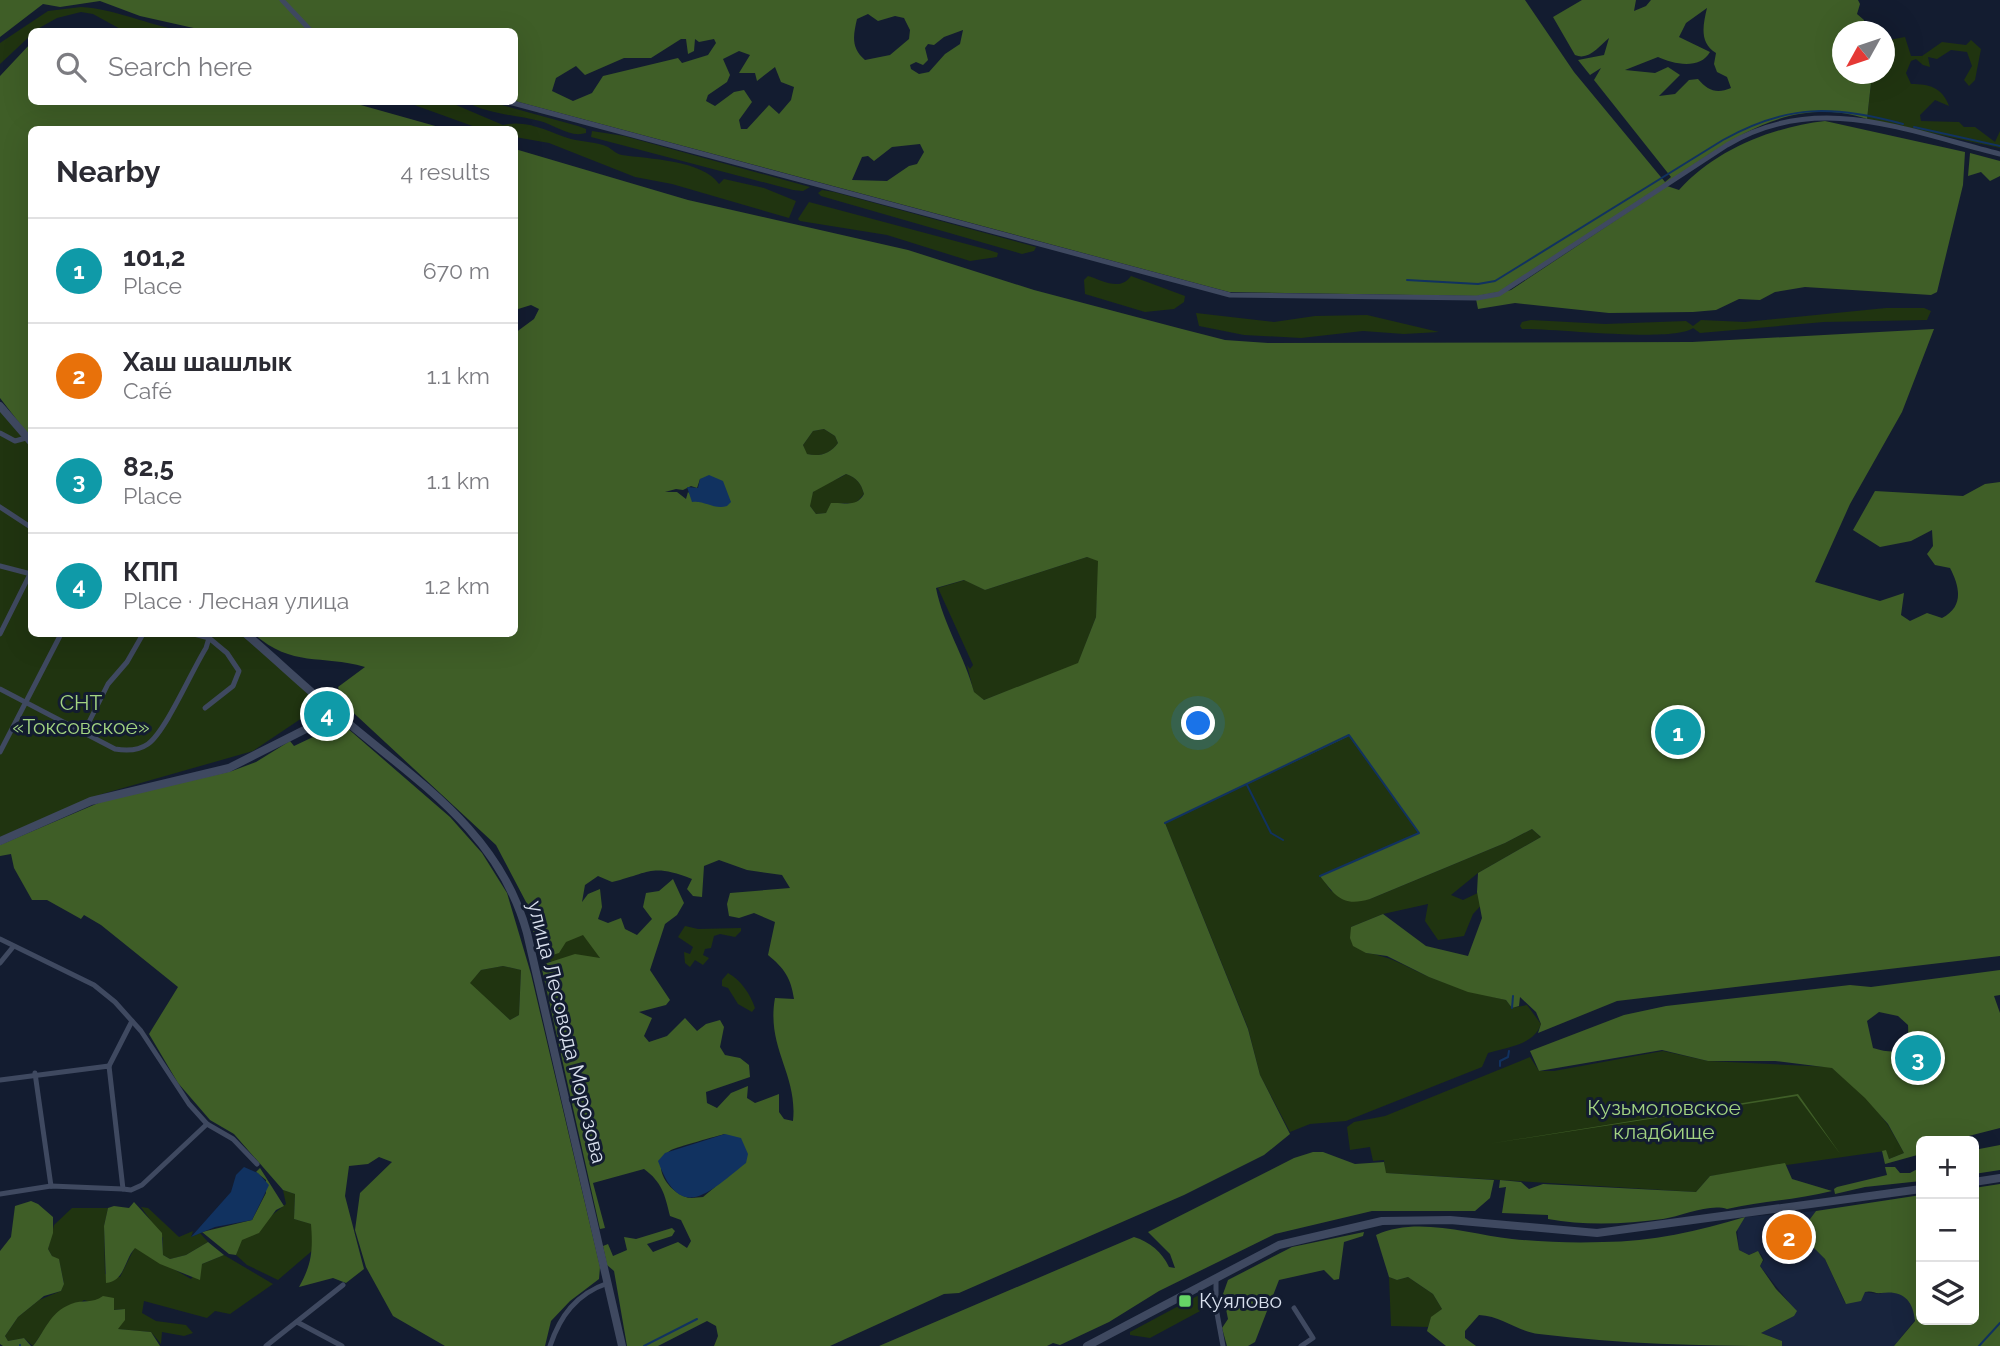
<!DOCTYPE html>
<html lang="en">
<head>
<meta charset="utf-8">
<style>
	body { margin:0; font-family:Raleway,sans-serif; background:#f7f7f7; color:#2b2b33 }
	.controls { position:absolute; right:21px; bottom:21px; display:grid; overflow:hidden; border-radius:10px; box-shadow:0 7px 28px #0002 }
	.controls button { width:63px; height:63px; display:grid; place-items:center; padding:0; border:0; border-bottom:2px solid #e1e1e2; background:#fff; color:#2b2b33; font:35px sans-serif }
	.compass { position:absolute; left:1832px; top:21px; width:63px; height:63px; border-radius:50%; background:#fff; box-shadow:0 7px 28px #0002; rotate:230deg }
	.you { position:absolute; left:1199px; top:724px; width:24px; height:24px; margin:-18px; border:5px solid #fff; border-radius:50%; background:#1a73e8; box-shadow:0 0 0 10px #1a73e833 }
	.badge { display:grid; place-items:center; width:46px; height:46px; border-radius:50%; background:#46774a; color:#fff; font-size:23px; font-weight:700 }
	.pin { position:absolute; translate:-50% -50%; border:4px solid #fff; box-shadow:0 2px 7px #0006 }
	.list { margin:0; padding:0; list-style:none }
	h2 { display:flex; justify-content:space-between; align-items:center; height:91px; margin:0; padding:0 28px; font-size:30px }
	h2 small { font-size:23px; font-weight:400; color:#7c7c81 }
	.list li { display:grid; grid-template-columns:46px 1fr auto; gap:21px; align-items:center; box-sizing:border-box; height:105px; padding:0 28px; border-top:2px solid #e1e1e2 }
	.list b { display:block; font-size:26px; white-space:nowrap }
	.list p { margin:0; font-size:23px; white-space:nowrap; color:#7c7c81 }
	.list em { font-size:23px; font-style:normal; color:#7c7c81 }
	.icon { flex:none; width:38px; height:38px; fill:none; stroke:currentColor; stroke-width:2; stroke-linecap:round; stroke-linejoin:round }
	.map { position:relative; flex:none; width:2000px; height:1346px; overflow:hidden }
	.search { position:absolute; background:#fff; box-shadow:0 7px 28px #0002; left:28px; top:28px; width:490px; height:77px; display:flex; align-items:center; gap:18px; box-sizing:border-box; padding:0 24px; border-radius:10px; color:#7c7c81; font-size:26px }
	.panel { position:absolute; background:#fff; box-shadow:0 7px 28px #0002; left:28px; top:126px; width:490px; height:511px; border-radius:10px }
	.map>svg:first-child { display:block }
</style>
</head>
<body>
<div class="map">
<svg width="2000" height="1346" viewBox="0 0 2000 1346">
	<rect width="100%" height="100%" fill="#131c30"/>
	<path fill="#18243d" d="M1816,1211L1810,1219L1807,1241L1825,1259L1845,1303L1864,1292L1879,1294L1891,1290L1904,1295L1914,1306L1915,1320L1894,1346H1782V1341L1761,1333L1794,1316L1787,1300L1760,1266L1764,1260L1761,1254L1755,1252L1749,1255L1739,1250L1737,1226L1745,1217Z"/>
	<g fill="#203410">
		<path d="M81,7C116,9 148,25 183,31H124L93,14L81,12L57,18L32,32L31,35L0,64V43L48,11Z"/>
		<path d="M1885,35L1889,40L1905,37L1911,56H1922L1942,42L1966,45L1971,40L1981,49L1975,80L1969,86L1964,80L1972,66L1967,52L1951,50L1937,59L1928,57L1930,67L1923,65L1916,59L1911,61L1906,73L1911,84C1929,84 1942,87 1949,106L1935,100L1920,115L1921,121L1959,122L1964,127H1975L1995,142L2000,131V148L1867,119L1872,74H1884L1888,43L1885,41Z"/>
		<path d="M406,102H449L503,125C528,119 548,132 571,139C583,142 597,142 608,147C613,150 616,154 622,155C648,159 703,160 719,184L724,179L764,188L796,201L789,218L672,184L635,177L549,143L515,137L514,130L478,128Z"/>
		<path d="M466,102H491L578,126L586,129V133C570,138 555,125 540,121C515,115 489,114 466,102Z"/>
		<path d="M592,131L624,136L810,187L803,191L793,190L591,137Z"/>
		<path d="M822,190L834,192L1036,247L1034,251L1022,254L821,196L818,193Z"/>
		<path d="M809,202L989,250L998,253L997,257L970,261L887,235L800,221L798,219Z"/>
		<path d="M1088,276C1102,280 1120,292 1131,276L1185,296L1184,302L1174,309L1145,312L1085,294L1084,280Z"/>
		<path d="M1886,308H1924L1931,311L1927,320L1824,322L1700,333L1693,328C1673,343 1555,328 1522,329L1520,326L1522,322L1531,320L1605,324L1686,321L1693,326L1701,320L1745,322Z"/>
		<path d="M1196,313L1274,322L1315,316L1367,315L1439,332L1404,334L1363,331L1301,338L1244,335L1199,326Z"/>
		<path d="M0,409L31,445L32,634H241L313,697L308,714L253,751L102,794L0,837Z"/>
		<path d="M824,429L835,436L838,443C830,454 819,457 806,454L803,445L813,431Z"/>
		<path d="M846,474C857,478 861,483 864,494L855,504C844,502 833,502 826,513L816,514L810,506C808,483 833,484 846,474Z"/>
		<path d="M1087,557L1099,560L1096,617L1078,664L984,700L974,693L967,665L970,669L973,665L938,588L965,580L985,590Z"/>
		<path d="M1349,735L1419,833L1321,876L1331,891L1370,899L1505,843L1532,829L1541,837L1478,873L1451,895L1463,900L1505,880L1473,914L1464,936L1438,940L1425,921L1428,904L1383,914L1351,927L1366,953C1392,956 1409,969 1432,978C1457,988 1481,994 1506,1000L1512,1008L1527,1005L1541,1024C1534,1045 1507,1047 1488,1053L1482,1067L1346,1121L1310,1124L1290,1132L1260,1075L1248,1028L1165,823Z"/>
		<path d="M685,926L698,929L741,928V931L735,937L720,934L714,936L711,948L705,949L703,955L709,958L703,965L695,960L690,967L685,963L684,952L690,954L693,947L678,937Z"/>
		<path d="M583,931L602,954L595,964L558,969L547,957L566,936Z"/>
		<path d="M503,966L521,970L519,1015L510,1020L469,983L481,970Z"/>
		<path d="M728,973C741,980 750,994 755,1008L752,1012L738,1004L728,988L722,986V980Z"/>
		<path d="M1663,1051L1708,1061L1831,1067L1867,1098L1888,1125L1904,1153L1889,1159L1885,1151L1710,1176L1696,1192L1385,1173L1384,1160L1373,1161L1370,1147L1350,1150L1347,1127L1354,1122L1385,1116L1530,1057L1539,1071H1554Z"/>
		<path d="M283,1190L295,1194L294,1219L312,1224L313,1250L278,1280L247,1265L236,1255L241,1240L286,1204Z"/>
		<path d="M141,1207L148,1208L179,1237L193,1231L191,1237L200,1233L208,1242L186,1255L170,1259L163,1255V1238Z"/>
		<path d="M72,1208H108L104,1226L105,1274L120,1277L135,1247L191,1279L202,1264L224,1255L273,1284L230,1314L215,1311L207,1318L144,1301L142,1313L156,1321L186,1325L193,1333L184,1336L162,1332L161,1344L151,1332L117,1329L124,1309L113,1310L84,1300L42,1333L33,1346L24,1338L8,1341L5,1336L18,1317L39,1300L61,1291L64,1283L59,1260L52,1256L48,1249L54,1225Z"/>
		<path d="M1389,1277L1397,1280L1408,1277L1433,1294L1442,1309L1431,1318L1428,1327L1391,1326Z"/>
		<path d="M1201,1294L1207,1297L1208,1303L1202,1310L1150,1338L1130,1335V1332Z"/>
	</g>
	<g fill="#3f5e27" fill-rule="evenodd">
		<path d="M0,0H280L310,31H207L140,16L100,1L60,7L43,4L0,37Z"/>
		<path d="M283,0H1525L1574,72L1665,182L1671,177L1594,80L1601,68L1590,75L1578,60L1604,55L1609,38C1599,46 1589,61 1575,55L1553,17L1582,0H1636L1634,11L1646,6L1651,0H1858L1860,4L1857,14L1864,20L1866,31L1842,32V74H1872L1867,119C1781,90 1710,155 1647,197C1599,228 1552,260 1504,291L1477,296L1229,292L515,101L514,32L314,31ZM1707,8C1703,25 1699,43 1716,53L1714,64L1717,72L1727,77L1731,88C1717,94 1708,91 1698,79L1689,80L1675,94L1659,96L1680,75L1668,67L1655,73L1625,70L1658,57C1673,64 1700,70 1710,52L1679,37L1686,23ZM868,14L878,21L895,16L904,18L910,30L909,39L890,55L865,60C851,48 853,36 857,19ZM963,30L960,44L945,54L929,72L919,74L911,69L910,65L916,62L923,65L928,60L925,48L928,44L934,45L944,37ZM681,39H686L688,54L694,51L695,39L699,42L714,39L716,43L708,55L682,63L678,58L603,76L592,93L573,101L552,91L556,78L576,66L585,75L624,58H651ZM739,51L750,55L739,73H755L757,81L775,67L781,82L794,87L791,100L779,114L769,105L747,129H741L739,120L752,102L744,90L734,92L715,106L706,101L708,95L727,82L730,75L723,59ZM920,144L924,152L917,164L909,166L887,181L852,180L862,157L868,156L874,161L892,147Z"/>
		<path d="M31,43L32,102H350L446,129L32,130L31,438L0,398V76Z"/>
		<path d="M1825,121L1965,152L1963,185L1937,292L1931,295L1805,287L1775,292L1760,300L1739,299L1716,310L1693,312L1609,313L1515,303L1478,309L1476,299L1511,290L1667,186L1679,190C1715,150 1772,127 1825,121Z"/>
		<path d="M515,149L688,200L908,250L1034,290L1182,329L1225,340L1268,343L1692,342L1934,329L1902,412L1850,504L1815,582L1880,601L1904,593L1901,615L1910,621L1927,613L1942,618C1964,607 1960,587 1950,568L1935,565L1927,554L1933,546L1932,530L1911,541L1880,547L1853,530L1875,491L1963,496L1985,484L2000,482V956L1617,1001L1538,1033L1541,1024L1536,1012L1520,997L1519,1006L1512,1008L1506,1000L1468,992L1429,977L1387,956L1366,953L1353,946L1350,938L1351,927L1383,914L1426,946L1468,956L1482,918L1477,892L1478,873L1541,837L1532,829L1505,843L1370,899C1343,907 1336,897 1320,876L1419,833L1349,736L1165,823L1248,1029L1260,1075L1290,1134L1264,1155L1184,1195L959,1293L944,1294L830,1346H714L718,1336L716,1326L707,1321L658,1346H627L614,1271L607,1265L603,1246L608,1244L613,1256L627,1250L624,1237L636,1239L672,1228L675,1231L672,1236L647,1244L653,1252L678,1242L687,1248L691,1241L681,1220L670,1216C665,1195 662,1182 644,1169L593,1183L605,1228L600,1229L541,965L575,954L600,958L583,935L566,942L559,953L540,959L526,902L496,845L344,704L338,687L365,667C320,654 293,668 254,634H514L515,333L534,319L539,309L531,305L515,310ZM824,429L835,436L838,443C830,454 819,457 807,454L803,445L813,431ZM846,474C857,478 861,483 864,494C856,508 845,502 831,503L826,513L816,514L810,506L813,492ZM712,478L728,497L697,501L688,492L686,499L677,492H665L676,489L683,490L691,486L697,488L700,479ZM1087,557L1098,561L1096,617L1078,663L984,700L974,692C965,657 943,624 936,588L964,580L985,590ZM719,860L747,870L782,875L790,888L730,893L727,904L729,916L739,918L754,913L775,922L768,955C784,968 791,978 794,999L775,998C766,1048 798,1074 793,1121L784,1119L779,1112V1094L755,1103L747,1098L748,1086L731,1093L717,1108L707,1103L706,1092L750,1077L749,1065L740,1058L725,1055L720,1047L724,1027L720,1020L706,1024L697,1031L685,1018L667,1036L649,1042L644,1036L652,1018L639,1012L666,1005L670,1000L650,970L665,924L677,915L684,903L673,879L659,891L646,893L643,907L652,919L637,935L625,929L621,918L608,923L598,919L602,907L600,889L588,894L582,902L585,885L598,876L612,882C650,873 651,863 692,879L687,889L693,896L702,897L704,866ZM725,1134L715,1187L703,1197C698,1197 690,1199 686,1197C667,1191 649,1163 671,1150C675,1148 719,1135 725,1134Z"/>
		<path d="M1970,153L2000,161V176L1990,181L1981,172L1968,176Z"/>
		<path d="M321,727H346L450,817L482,853L507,893L531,974L600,1267L599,1279L570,1301L551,1321L545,1346H445L393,1316L366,1267L355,1230L360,1193L392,1162L379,1157L368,1164L349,1166L345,1196L364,1269L346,1283L333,1278L299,1287C312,1264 313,1250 311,1224L294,1219L295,1194L283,1190L234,1134L210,1120L178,1083L149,1034L178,987L101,925L84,915L81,919L47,900H32L14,868L11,854L0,856V845L103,801L232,771L256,762L290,741L294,746L313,737L310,730ZM503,966L521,970L519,1015L510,1020L470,983L481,970Z"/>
		<path d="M2000,970V995L1994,996L2000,1013V1128L1949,1141H1921V1154L1885,1164L1882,1151L1886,1150L1889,1159L1904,1153L1888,1124L1865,1098L1832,1068L1775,1061H1708L1662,1050L1539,1071L1530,1051L1624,1015L1666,1006L1850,985L1871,987ZM1879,1012L1898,1016L1908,1025C1910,1054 1897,1055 1873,1048L1867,1021Z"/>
		<path d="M1798,1094L1841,1155L1797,1096L1488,1144Z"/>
		<path d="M2000,1145V1170L1974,1174V1150Z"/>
		<path d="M1313,1152H1323L1355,1164L1384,1162L1386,1173L1494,1180L1490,1198L1475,1211H1372L1275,1234L1159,1291L1109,1322L1060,1345L1053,1343L1047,1346H879L1134,1237C1150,1242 1162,1252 1169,1267L1175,1268L1170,1254L1148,1232L1294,1158Z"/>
		<path d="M1785,1163L1792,1179L1832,1191C1797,1200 1762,1201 1727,1209C1710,1203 1682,1216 1663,1219C1627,1224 1585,1226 1548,1219V1215L1502,1213L1506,1187L1499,1188L1500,1180L1521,1182L1529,1189L1543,1184L1696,1192L1710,1176Z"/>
		<path d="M1885,1167H1895L1900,1173H1910L1921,1167V1181L1865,1187L1835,1194L1834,1189L1837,1187L1887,1175Z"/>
		<path d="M260,1168L284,1206L276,1210L259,1233L242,1240L236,1255L229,1254L202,1232L252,1220L266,1193V1180L256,1172Z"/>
		<path d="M2000,1184V1346H1894L1915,1321C1913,1299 1902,1290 1881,1293C1875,1294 1872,1290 1865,1292L1861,1301L1846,1304L1825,1259L1807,1241L1810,1219L1816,1211L1921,1195V1320H1974V1188Z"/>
		<path d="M31,1201L38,1204L53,1217V1233L48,1249L52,1256L59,1259L64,1284L61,1291L44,1296L18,1317L5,1336L8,1341L24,1338L31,1346H3L0,1344V1251L11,1237L15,1206Z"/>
		<path d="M134,1202L162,1233L163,1255L170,1259L186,1255L208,1242L224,1255L202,1264L200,1280L160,1264L135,1248C124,1260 125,1281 106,1283L104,1226L108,1208L114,1206L129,1208Z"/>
		<path d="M1745,1217L1736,1232L1739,1250L1749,1255L1758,1251L1763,1260L1760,1266L1776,1289L1797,1311L1794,1316L1761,1333L1782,1341V1346C1702,1346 1619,1344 1539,1334C1516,1331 1502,1316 1479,1315L1465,1331V1338L1476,1346H1446L1427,1331L1431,1317L1442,1309L1433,1294L1408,1277L1397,1280L1389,1277L1376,1235C1417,1216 1468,1234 1512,1239C1542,1242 1573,1243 1603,1242C1651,1242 1699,1231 1745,1217Z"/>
		<path d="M1364,1232L1363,1236L1344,1242L1339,1279L1334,1280L1324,1270L1279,1280L1255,1342L1248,1346H1227L1222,1328L1228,1319L1223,1294L1228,1280L1292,1247Z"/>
		<path d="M103,1296L114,1298V1310L125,1309V1320L118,1329L151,1332L160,1346H33C45,1331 50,1312 71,1304C83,1299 92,1304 103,1296Z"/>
	</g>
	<g fill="#113260">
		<path d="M709,475L723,481L731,502L727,506C714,510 704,500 692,502L687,487L698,488L700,479Z"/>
		<path d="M725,1134L741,1138L748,1154L746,1163C710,1191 681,1225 658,1161L665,1153Z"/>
		<path d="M244,1167L258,1173L269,1185L252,1220L215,1227L191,1237L231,1192L236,1175Z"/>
	</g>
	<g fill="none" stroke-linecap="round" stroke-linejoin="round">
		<g stroke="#113260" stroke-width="2">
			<path d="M1914,127L2000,146"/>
			<path d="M1407,280L1478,284L1495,281L1723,140C1788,104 1833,105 1903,124"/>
			<path d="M1247,785L1271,833L1283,840"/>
			<path d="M1165,823L1349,735L1419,833L1320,876"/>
			<path d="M1512,1008L1513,996"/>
			<path d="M1500,1066V1061L1508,1057L1509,1051"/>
			<path d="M20,1345V1346"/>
			<path d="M644,1346L697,1319"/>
			<path d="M1979,1346L2000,1323"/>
		</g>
		<g stroke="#3f4960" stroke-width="5">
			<path d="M282,0L312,32"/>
			<path d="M509,102L1230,295L1477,298L1499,294L1727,145C1818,91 1906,131 2000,154"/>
			<path d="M0,433L15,441L26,438"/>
			<path d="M0,507L32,528"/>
			<path d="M0,566L31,574"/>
			<path d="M0,634L30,574"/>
			<path d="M0,689L115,749C126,751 138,751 148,744C166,731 192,670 206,648L209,638L194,634"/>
			<path d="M205,708L233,686L239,671L227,653L209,638"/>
			<path d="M84,732L108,684L127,662L143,634"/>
			<path d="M0,752L61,634"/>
			<path d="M0,939L94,985L115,1002L141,1031L189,1104L207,1124L233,1139L257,1164"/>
			<path d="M0,963L13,947"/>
			<path d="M109,1066L132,1021"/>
			<path d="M35,1073L51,1186"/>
			<path d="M0,1080L109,1066L123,1189L131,1190L142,1185L207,1124"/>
			<path d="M0,1194L51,1186L123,1189"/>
			<path d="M1216,1279V1308L1223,1346"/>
			<path d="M1294,1308L1313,1338L1301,1346"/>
			<path d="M297,1322L342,1346"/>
			<path d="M266,1346L343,1285"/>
			<path d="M550,1346C560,1316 576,1294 608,1283"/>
		</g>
		<g stroke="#3f4960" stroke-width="8">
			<path d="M0,406L32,443"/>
			<path d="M246,634C280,663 312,694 347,722C421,784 500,834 527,933L622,1346"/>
			<path d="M0,841L91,801L229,768L310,727L345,721"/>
			<path d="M1974,1182L2000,1178"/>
			<path d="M1087,1346L1279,1245L1382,1221L1450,1220L1597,1233L1921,1189"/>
		</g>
	</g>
	<rect fill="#66d466" stroke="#131c30" stroke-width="2.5" x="1178" y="1294" width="14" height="14" rx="3.5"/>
	<g text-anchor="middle" stroke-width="6" stroke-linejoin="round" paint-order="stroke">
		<g font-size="21" fill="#a3d482" stroke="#131c30">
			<text x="81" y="710">СНТ<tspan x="81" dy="24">«Токсовское»</tspan></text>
			<text x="1664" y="1115">Кузьмоловское<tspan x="1664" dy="24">кладбище</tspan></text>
		</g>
		<g font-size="21" fill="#d8dfed" stroke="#131c30">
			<text transform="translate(567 1032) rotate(76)" y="7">улица Лесовода Морозова</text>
		</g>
		<g font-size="21" fill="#d8dfed" stroke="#131c30" text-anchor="start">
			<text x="1199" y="1308">Куялово</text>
		</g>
	</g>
</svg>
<div class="controls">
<button>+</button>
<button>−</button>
<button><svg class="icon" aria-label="layers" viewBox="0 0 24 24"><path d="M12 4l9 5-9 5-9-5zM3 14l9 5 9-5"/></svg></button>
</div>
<svg class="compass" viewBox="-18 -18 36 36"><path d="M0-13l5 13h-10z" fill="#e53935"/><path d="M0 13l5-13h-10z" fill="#7c7c81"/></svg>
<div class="you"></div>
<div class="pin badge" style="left:1678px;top:732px;background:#0f9aa8">1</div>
<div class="pin badge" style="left:1789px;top:1237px;background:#e8710a">2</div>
<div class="pin badge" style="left:1918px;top:1058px;background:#0f9aa8">3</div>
<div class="pin badge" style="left:327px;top:714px;background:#0f9aa8">4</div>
<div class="search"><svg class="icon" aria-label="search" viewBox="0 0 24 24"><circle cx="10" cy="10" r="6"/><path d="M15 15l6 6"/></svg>Search here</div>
<section class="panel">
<h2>Nearby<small>4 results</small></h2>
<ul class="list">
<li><span class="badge" style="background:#0f9aa8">1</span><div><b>101,2</b><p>Place</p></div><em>670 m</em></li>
<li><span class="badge" style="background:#e8710a">2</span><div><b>Хаш шашлык</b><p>Café</p></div><em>1.1 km</em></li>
<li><span class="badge" style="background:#0f9aa8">3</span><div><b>82,5</b><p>Place</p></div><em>1.1 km</em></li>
<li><span class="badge" style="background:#0f9aa8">4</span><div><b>КПП</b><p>Place · Лесная улица</p></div><em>1.2 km</em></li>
</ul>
</section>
</div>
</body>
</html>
